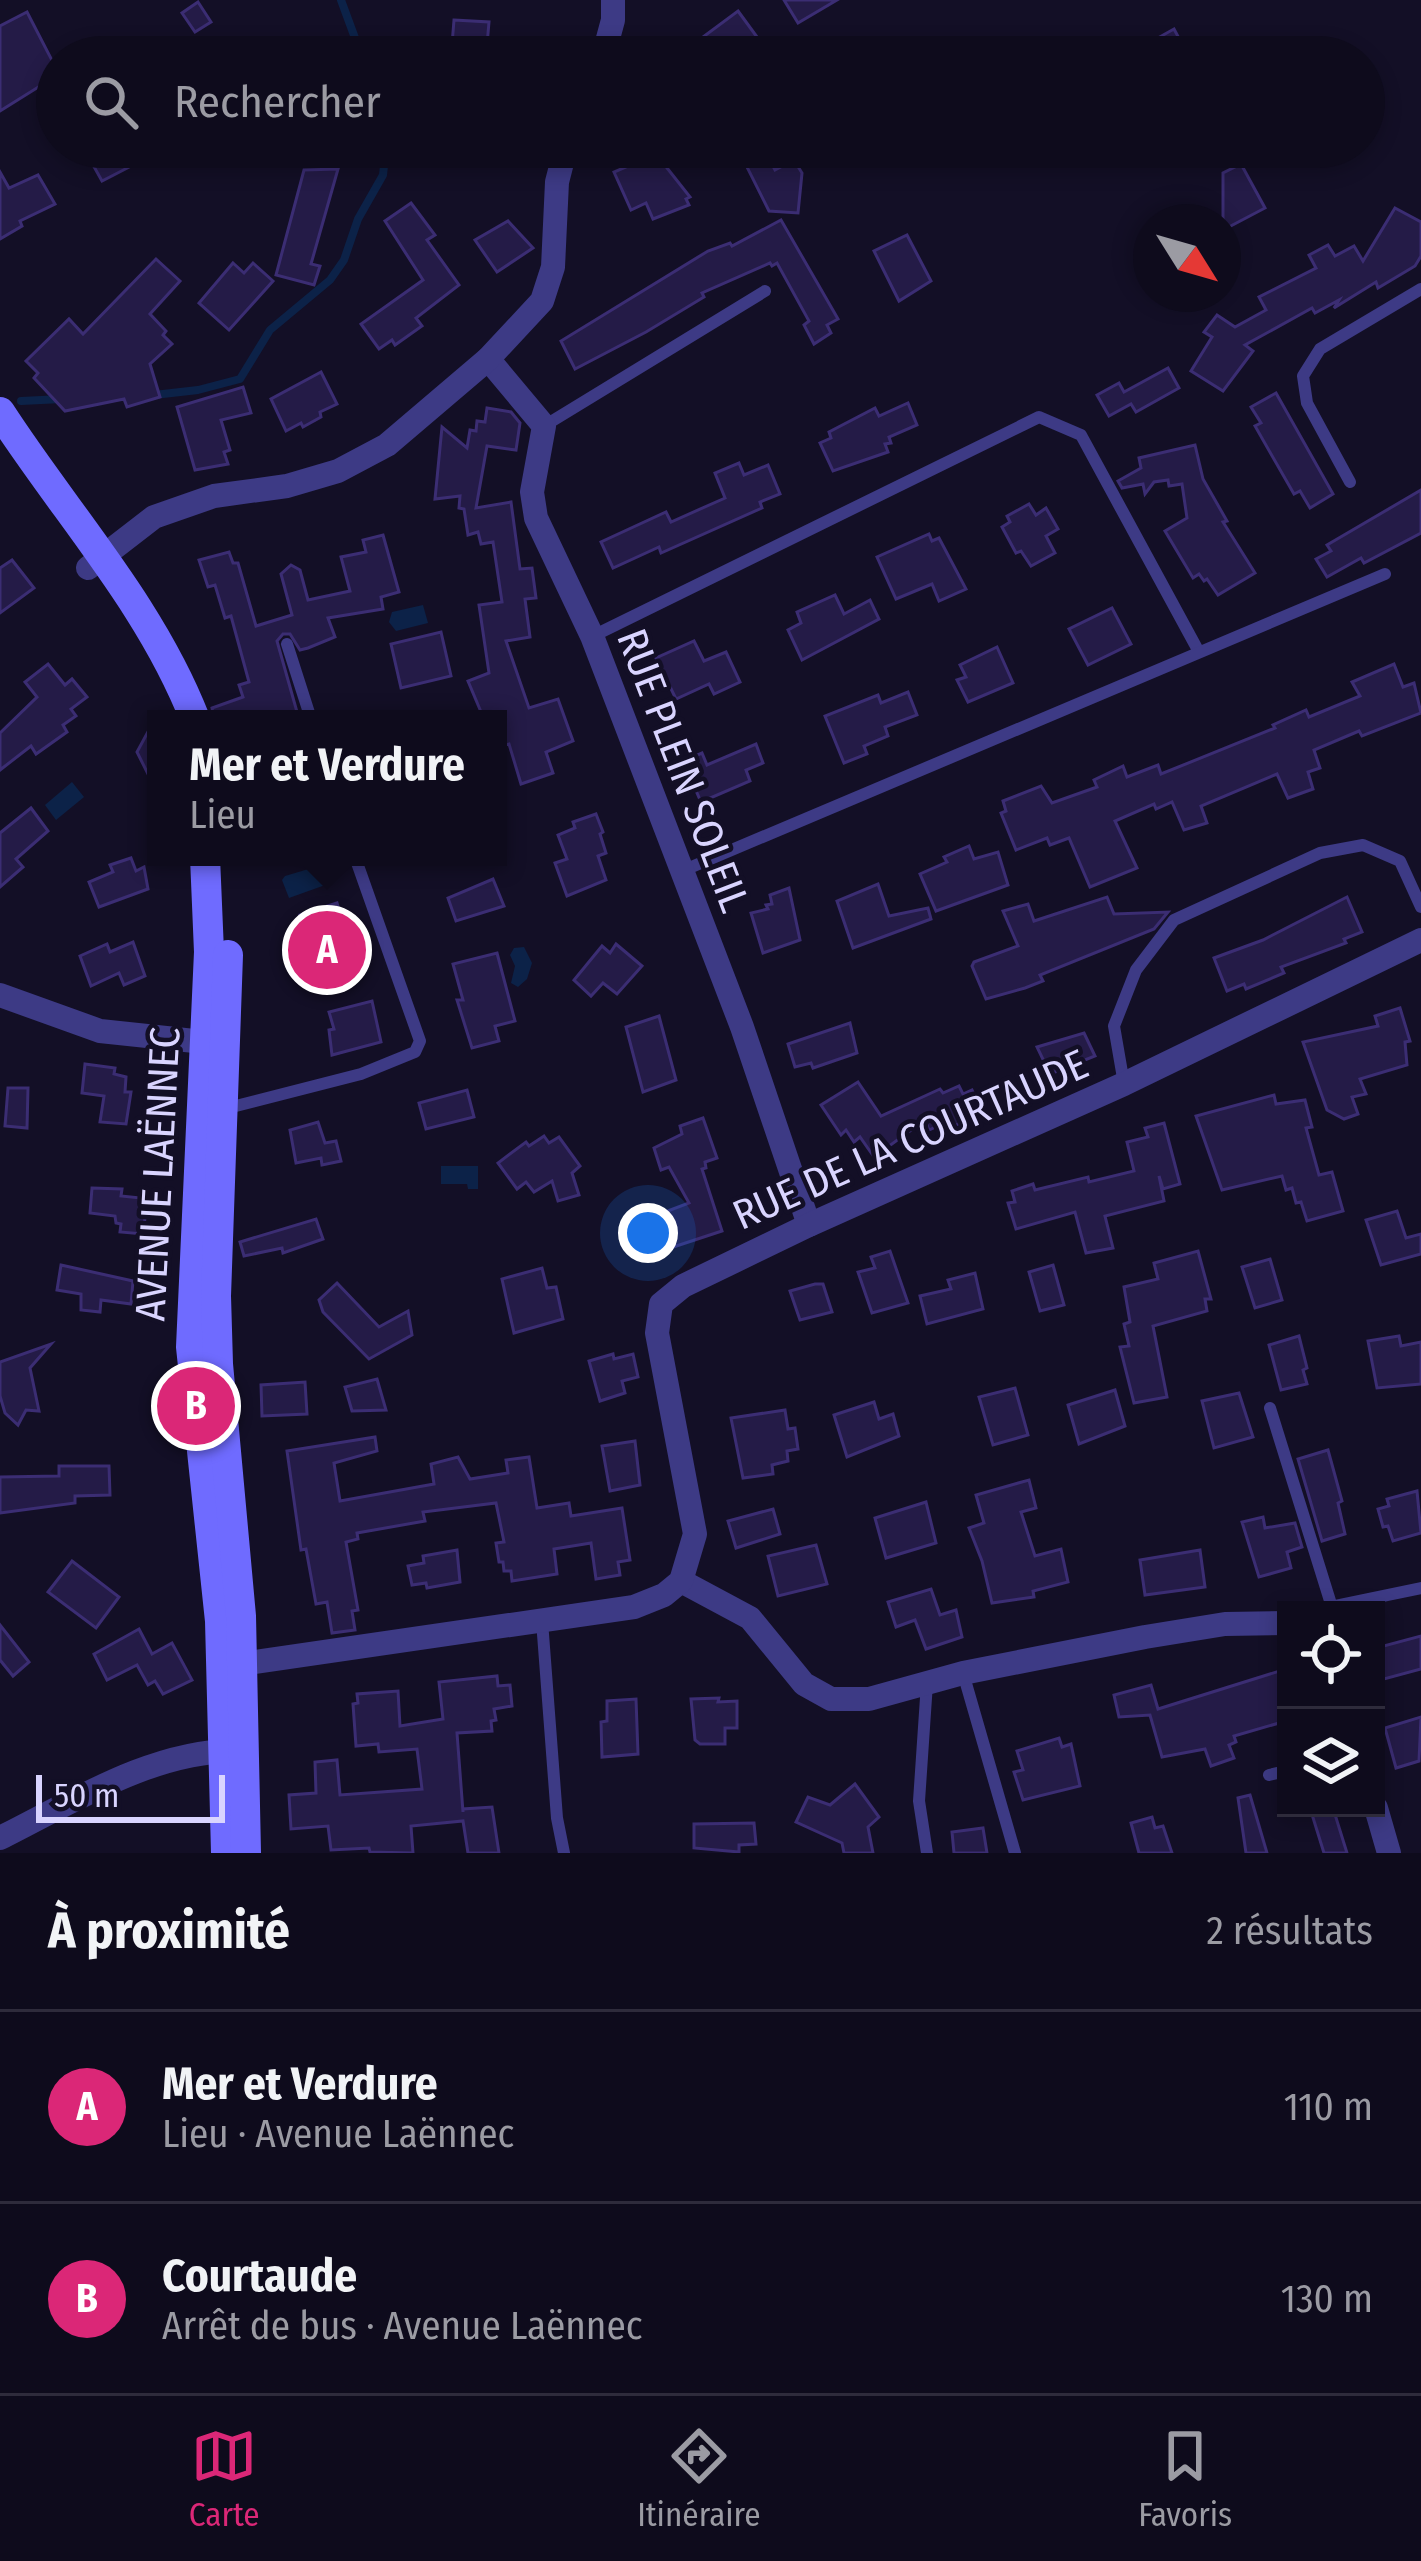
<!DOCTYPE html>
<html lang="fr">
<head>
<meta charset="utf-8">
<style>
	body { margin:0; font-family:"Fira Sans Condensed",sans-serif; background:#1c1929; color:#f1f3f6 }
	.controls { position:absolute; right:36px; bottom:36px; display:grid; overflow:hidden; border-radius:0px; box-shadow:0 6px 18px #0003 }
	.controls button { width:108px; height:108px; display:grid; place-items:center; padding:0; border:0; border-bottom:3px solid #2e2b3b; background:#0e0b1c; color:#f1f3f6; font:60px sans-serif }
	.compass { position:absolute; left:1133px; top:204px; width:108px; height:108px; border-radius:50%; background:#0e0b1c; box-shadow:0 6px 18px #0003; rotate:127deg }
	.scale { position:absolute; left:36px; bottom:30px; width:189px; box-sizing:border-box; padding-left:12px; border:6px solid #d9d4ff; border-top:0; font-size:33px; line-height:42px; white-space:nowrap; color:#d9d4ff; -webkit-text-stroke:9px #130f26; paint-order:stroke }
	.you { position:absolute; left:648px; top:1233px; width:42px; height:42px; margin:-30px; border:9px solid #fff; border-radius:50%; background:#1a73e8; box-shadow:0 0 0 18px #1a73e833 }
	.badge { display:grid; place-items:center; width:78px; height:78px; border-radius:50%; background:#db2777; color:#fff; font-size:39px; font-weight:700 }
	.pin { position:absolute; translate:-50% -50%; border:6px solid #fff; box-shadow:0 3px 12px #0006 }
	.popup { position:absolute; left:147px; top:710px; width:360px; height:156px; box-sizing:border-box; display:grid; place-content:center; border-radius:0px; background:#0e0b1c; filter:drop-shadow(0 3px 9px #0005); font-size:39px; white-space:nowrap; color:#9b9ba3 }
	.popup b { font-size:45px; color:#f1f3f6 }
	.popup::after { content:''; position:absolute; left:50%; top:100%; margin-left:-24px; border:24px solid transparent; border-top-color:#0e0b1c }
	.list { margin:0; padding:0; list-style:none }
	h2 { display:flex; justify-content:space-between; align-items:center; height:156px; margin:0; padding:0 48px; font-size:51px }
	h2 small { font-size:39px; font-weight:400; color:#9b9ba3 }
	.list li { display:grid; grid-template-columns:78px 1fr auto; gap:36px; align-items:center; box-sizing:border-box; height:192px; padding:0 48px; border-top:3px solid #2e2b3b }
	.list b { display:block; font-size:45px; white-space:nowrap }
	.list p { margin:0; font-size:39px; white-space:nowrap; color:#9b9ba3 }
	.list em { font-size:39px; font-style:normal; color:#9b9ba3 }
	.icon { flex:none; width:66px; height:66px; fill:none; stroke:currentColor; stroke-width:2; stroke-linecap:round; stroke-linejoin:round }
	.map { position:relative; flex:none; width:1421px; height:1853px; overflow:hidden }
	.search { position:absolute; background:#0e0b1c; box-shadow:0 6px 18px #0003; left:36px; right:36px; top:36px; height:132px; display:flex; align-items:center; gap:30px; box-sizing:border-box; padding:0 42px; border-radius:66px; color:#9b9ba3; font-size:45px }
	.sheet { height:540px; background:#0e0b1c }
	nav { display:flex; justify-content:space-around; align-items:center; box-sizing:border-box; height:168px; border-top:3px solid #2e2b3b; background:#0e0b1c; font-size:33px; color:#9b9ba3 }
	nav a { display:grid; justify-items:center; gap:6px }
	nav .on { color:#db2777 }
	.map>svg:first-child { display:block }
</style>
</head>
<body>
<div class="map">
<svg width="1421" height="1853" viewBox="0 0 1421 1853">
	<rect width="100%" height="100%" fill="#130f26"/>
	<g fill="#0c2248">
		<path d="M423,605L428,623L396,631L389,622L392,612Z"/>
		<path d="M72,782L84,797L56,820L45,805Z"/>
		<path d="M322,865L328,884L289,898L282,880L285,876Z"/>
		<path d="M524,947L532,963L527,979L518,987L511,983L515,966L510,955L514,948Z"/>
		<path d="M441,1166H478V1189H468L467,1184H441Z"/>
	</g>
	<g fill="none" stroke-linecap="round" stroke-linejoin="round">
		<g stroke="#0c2248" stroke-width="8">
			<path d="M341,0L362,57"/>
			<path d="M154,395L198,390L240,379L270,330L330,280L344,260L358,219L383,175L386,147"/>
			<path d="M21,401L62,399"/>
		</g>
	</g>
	<g fill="#241b47" stroke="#3b2d73" stroke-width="3">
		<path d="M784,0H837L798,23Z"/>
		<path d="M198,2L211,22L195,32L182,13Z"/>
		<path d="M738,11L757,37L729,57H676Z"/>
		<path d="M27,12L57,70V115L40,86L0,111V26Z"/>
		<path d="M454,20L489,22L486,57H451Z"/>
		<path d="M1174,29L1189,57H1165L1156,39Z"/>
		<path d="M83,147H168L102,181Z"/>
		<path d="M737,147H763L775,170L794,160L802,173L798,213L769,211Z"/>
		<path d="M656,154L690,197L686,199L689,205L653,219L646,203L631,210L614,172Z"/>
		<path d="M1241,164L1265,208L1223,230V173Z"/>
		<path d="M338,169L311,264L320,266L314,285L276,275L304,170Z"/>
		<path d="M0,172L9,188L38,175L55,204L20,221L22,226L0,239Z"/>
		<path d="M411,203L435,235L427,240L459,285L416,318L422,326L395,345L392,340L379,349L361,324L423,280L385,221Z"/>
		<path d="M1395,208L1421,222V256L1415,266L1378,288L1376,282L1334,308L1339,300L1315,313L1312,308L1245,345L1253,351L1223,391L1191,371L1212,337L1204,332L1217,315L1235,327L1266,310L1259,297L1316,268L1309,255L1328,245L1335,256L1354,246L1363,261Z"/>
		<path d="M781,220L838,319L827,325L831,333L814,344L804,325L809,321L777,263L772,266L770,263L702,293L704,297L646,332L575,369L561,341L708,251L730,243L732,246Z"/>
		<path d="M508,221L533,248L497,272L475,240Z"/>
		<path d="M907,235L931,281L899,301L874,251Z"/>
		<path d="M156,259L180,281L150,314L166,331L163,335L172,344L150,364L160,397L127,407L124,399L65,411L34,378L38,373L26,361L69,319L83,334Z"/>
		<path d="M233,263L244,273L253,263L273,281L229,330L199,303Z"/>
		<path d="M1168,368L1179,388L1136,412L1131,404L1109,416L1097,395L1119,383L1124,392Z"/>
		<path d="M321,372L337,404L320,412L321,417L303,427L301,423L286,431L271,399Z"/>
		<path d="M243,387L251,413L221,420L230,450L224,452L228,464L195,470L177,407Z"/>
		<path d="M1276,393L1333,494L1310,508L1300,491L1294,494L1255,426L1261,423L1251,407Z"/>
		<path d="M908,403L917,425L889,437L891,443L885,444L888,452L833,471L820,443L831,438L829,432L875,408L879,416Z"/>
		<path d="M487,408L511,412L520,423L516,450L487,446L476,508L511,502L520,569L532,568L536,598L525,599L530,637L506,641L529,708L558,699L573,741L546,752L553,773L521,784L509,744L498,747V719H484L468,681L489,673L479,605L502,602L493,542L481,544L478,532L468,535L464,509L459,508L460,496L435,499L442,427L467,448L470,430L476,431L477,421L485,422Z"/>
		<path d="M1195,445L1203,479L1227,521L1223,522L1255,573L1218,595L1207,579L1204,581L1199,574L1193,578L1165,531L1187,518L1182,484L1169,486L1168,480L1154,482L1145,494L1143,484L1122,488L1118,481L1141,468L1139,458Z"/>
		<path d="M739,463L744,475L768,465L780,494L760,502L762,508L661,553L659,547L613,568L601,542L666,512L671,522L725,498L715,473Z"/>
		<path d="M1421,490V533L1364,563L1361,558L1327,577L1316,559L1331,551L1327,545Z"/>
		<path d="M1029,504L1036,515L1046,508L1058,529L1046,536L1055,553L1031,566L1021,551L1016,553L1002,527L1010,522L1007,516Z"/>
		<path d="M929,534L932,541L939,538L966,589L939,601L932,584L896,599L877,557Z"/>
		<path d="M383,535L399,592L381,597L383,609L328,618L335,637L308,648L300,650L290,634H283L277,641L299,719H214L212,708L243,697L239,685L249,682L231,616L225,618L215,585L208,587L199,560L229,552L233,563H238L256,626L292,615L281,574L291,565L300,570L308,600L350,591L341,557L366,552L363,540Z"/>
		<path d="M12,560L34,588L0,613V568Z"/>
		<path d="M835,595L844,614L870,600L879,619L802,660L788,630L801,623L797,612Z"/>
		<path d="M1112,608L1131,644L1088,665L1069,629Z"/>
		<path d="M441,632L451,676L401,688L391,644Z"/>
		<path d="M694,641L704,661L726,652L740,682L714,694L709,684L676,699L656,658Z"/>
		<path d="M997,647L1013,683L968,702L957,680L966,677L960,665Z"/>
		<path d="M48,664L65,685L72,679L87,697L71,709L76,716L63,725L67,732L36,754L31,746L0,770V733L37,697L25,682Z"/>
		<path d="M1394,664L1403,687L1414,683L1421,713L1362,736L1359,731L1314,750L1320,768L1308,772L1313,789L1288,798L1277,774L1201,806L1207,823L1184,830L1172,802L1156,809L1154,804L1115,821L1137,868L1090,887L1069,838L1050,845L1047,838L1016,850L1001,813L1006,811L1003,801L1041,786L1052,803L1097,787L1094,780L1123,766L1127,777L1158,765L1161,774L1275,728L1273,725L1306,710L1309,717L1360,696L1352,682Z"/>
		<path d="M908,692L917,715L885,727L888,736L864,746L867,754L844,763L825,716L878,695L881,703Z"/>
		<path d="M156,717V790L137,752Z"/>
		<path d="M756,744L763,763L746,770L750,781L701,802L683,761L702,753L707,765Z"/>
		<path d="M31,808L48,831L16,859L23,867L0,887V833Z"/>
		<path d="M596,814L603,832L600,834L606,853L598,856L606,880L567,896L555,863L567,859L558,835L575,828L573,822Z"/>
		<path d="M969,846L974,859L998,852L1008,885L936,911L920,874L947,862L944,857Z"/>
		<path d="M131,858L136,871L144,867L148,889L99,907L89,882L113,872L110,865Z"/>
		<path d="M493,879L504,906L456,921L448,898Z"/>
		<path d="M878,884L889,916L928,908L931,919L853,948L837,901Z"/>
		<path d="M789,888L800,940L763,953L751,913L768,909L766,905L772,904L770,895Z"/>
		<path d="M1107,897L1114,914L1168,912L1154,929L1040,975L1043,981L1025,988L986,999L972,966L974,962L1018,946L1003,911L1028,904L1034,921Z"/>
		<path d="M1347,897L1362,932L1344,939L1346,943L1281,967L1284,973L1246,989L1244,984L1227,991L1214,958L1263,940Z"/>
		<path d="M337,903L355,963L319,974L315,963L307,965L299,938L307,935L300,915Z"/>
		<path d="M133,942L145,976L124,985L119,973L91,986L80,956L107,944L110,952Z"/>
		<path d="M616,944L642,966L617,994L603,983L591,996L574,980L602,946L610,953Z"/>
		<path d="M497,953L515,1021L495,1026L499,1041L472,1048L457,1000H463L453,964Z"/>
		<path d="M372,1001L381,1042L332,1055L329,1030L334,1029L329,1012Z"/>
		<path d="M1400,1008L1410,1041L1405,1042L1407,1065L1360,1079L1366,1094L1352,1097L1358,1114L1344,1119L1327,1110L1303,1042L1378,1026L1375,1016Z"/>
		<path d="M659,1016L676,1080L643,1092L626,1027Z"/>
		<path d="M850,1023L857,1053L813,1068L811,1063L795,1067L788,1044Z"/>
		<path d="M1084,1033L1095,1056L1050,1074L1037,1047Z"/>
		<path d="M85,1064L115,1068L114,1074L126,1077L125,1092H131L126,1124L100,1122L104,1096L82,1093Z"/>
		<path d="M858,1082L881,1116L940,1089L943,1093L959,1086L963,1094L972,1090L982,1112L952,1127L949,1121L929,1130L925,1120L874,1157L860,1137L854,1142L846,1130L841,1135L821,1105Z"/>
		<path d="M8,1088H28L27,1128L5,1126Z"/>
		<path d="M467,1090L474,1117L426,1129L419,1103Z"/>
		<path d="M1274,1095L1276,1104L1305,1100L1312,1127L1306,1128L1319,1175L1332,1172L1343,1211L1307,1221L1301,1202L1296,1203L1292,1188L1286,1190L1282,1176L1222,1190L1196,1116Z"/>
		<path d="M703,1118L717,1158L705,1162L706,1168L702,1169L722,1231L655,1253L644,1220L689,1203L669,1167L661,1170L654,1148L682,1134L680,1126Z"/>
		<path d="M318,1122L325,1143L336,1141L341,1161L322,1165L321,1158L296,1163L290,1130Z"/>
		<path d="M1164,1123L1180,1184L1163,1189L1159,1176L1164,1201L1105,1216L1113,1248L1086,1253L1075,1212L1016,1229L1008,1203L1015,1202L1012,1191L1033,1184L1035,1190L1088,1177L1089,1182L1134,1171L1127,1142L1148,1137L1145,1128Z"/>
		<path d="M544,1136L549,1143L559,1137L580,1166L572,1173L579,1195L558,1201L552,1181L534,1192L526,1182L517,1189L498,1163L526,1142L529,1146Z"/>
		<path d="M92,1188L122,1189L121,1196L141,1198V1210H146L143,1234L120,1232L121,1224L116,1223L115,1216L90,1213Z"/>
		<path d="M1397,1211L1406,1238L1421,1234V1254L1381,1265L1366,1220Z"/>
		<path d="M316,1219L323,1239L283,1253L282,1248L244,1256L240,1242Z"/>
		<path d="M890,1251L908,1303L872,1313L858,1272L875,1268L871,1257Z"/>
		<path d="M1198,1251L1211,1299H1205L1207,1311L1153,1326L1167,1397L1134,1403L1120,1347L1129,1346L1124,1324L1130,1322L1124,1287L1158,1279L1154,1263Z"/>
		<path d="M1270,1259L1282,1300L1255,1308L1242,1267Z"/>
		<path d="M61,1265L133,1281L131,1304L101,1300L100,1312L81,1310V1294L57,1290Z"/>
		<path d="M1053,1265L1064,1305L1040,1311L1029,1272Z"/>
		<path d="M542,1268L547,1288L556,1287L563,1319L514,1333L502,1279Z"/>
		<path d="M975,1273L983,1309L927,1324L920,1296L951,1289L948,1280Z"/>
		<path d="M337,1283L379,1327L408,1311L412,1335L369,1359L323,1312L319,1300Z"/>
		<path d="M815,1284H823L832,1312L800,1320L790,1291Z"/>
		<path d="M1299,1336L1307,1368L1303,1370L1307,1384L1281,1390L1269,1345Z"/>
		<path d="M1399,1336L1401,1346L1421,1342V1384L1377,1388L1368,1341Z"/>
		<path d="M51,1344L30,1368L39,1411L26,1410L18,1425L5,1413L0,1396V1362Z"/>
		<path d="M613,1354L614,1359L633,1354L638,1377L622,1381L625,1393L600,1401L589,1361Z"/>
		<path d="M377,1379L386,1410L352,1411L345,1387Z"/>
		<path d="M305,1382L307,1414L262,1416L261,1385Z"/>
		<path d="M1015,1388L1028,1435L993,1445L979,1397Z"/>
		<path d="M1115,1390L1125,1426L1079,1444L1068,1405Z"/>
		<path d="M1239,1393L1253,1437L1214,1448L1202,1401Z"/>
		<path d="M874,1402L879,1419L893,1414L899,1436L847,1457L834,1415Z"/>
		<path d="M785,1410L788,1429L795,1428L798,1449L787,1451L788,1461L772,1465L773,1474L743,1478L731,1418Z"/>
		<path d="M375,1437L377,1451L334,1463L340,1501L434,1484L431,1464L458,1457L470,1479L508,1473L506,1460L529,1457L537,1508L569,1503L571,1516L622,1508L630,1560L618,1562L620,1575L596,1579L591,1543L554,1549L557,1574L512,1581L511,1571H504L503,1562H499L496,1543L504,1542L496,1503L423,1512L425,1521L357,1533L358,1539L346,1542L358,1610L352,1611L355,1630L332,1633L327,1602L316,1604L306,1549L301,1550L287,1451Z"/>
		<path d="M635,1441L640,1485L610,1491L602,1446Z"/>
		<path d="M1328,1450L1342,1501L1338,1503L1345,1534L1322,1541L1298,1459Z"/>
		<path d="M59,1466H109L110,1495L75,1496V1503L0,1513V1477L59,1476Z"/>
		<path d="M1029,1480L1036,1508L1021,1512L1035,1556L1061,1549L1068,1582L1033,1591L1034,1597L992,1603L982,1561L969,1528L984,1523L976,1495Z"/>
		<path d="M1417,1491L1421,1533L1393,1541L1388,1526L1383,1527L1378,1509L1389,1506L1387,1499Z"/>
		<path d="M926,1502L936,1543L886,1558L875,1518Z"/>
		<path d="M773,1509L780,1534L736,1548L728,1521Z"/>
		<path d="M1263,1517L1265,1528L1295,1523L1302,1547L1287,1552L1291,1568L1259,1577L1242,1522Z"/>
		<path d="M816,1545L827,1584L778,1596L768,1556Z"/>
		<path d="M457,1550L460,1582L427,1588L426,1583L412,1585L408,1566L424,1563L423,1556Z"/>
		<path d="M1200,1550L1205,1587L1145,1595L1140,1560Z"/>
		<path d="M72,1561L119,1597L96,1628L48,1592Z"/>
		<path d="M931,1589L940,1615L956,1610L962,1637L926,1649L915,1620L896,1627L888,1602Z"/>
		<path d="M0,1625L29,1662L13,1676L0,1660Z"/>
		<path d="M139,1629L152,1654L172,1643L192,1680L163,1694L155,1681L148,1685L137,1665L107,1680L94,1654Z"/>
		<path d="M1421,1636V1669L1384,1679L1376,1648Z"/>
		<path d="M1286,1669V1721L1234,1736L1236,1742L1229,1745L1234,1758L1211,1766L1205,1749L1162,1757L1150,1715L1119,1717L1114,1695L1151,1685L1158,1709Z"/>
		<path d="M497,1676L498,1686L510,1685L512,1706L494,1709L496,1720L491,1721L492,1731L457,1733L463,1812V1809L492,1807L499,1853H468L463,1821L411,1826L413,1853L370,1852L369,1848L331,1850L328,1826L291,1829L289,1795L316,1793L315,1762L337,1760L340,1795L422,1789L417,1749L379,1752L378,1744L356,1746L353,1704L358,1703L357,1694L398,1691L400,1726L443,1719L439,1682Z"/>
		<path d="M719,1698L718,1702L737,1701V1728H725V1744H700L695,1740L691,1699Z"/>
		<path d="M636,1699L638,1754L602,1757L601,1722L607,1721V1701Z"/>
		<path d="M1421,1717L1419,1761L1396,1768L1385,1728Z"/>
		<path d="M1059,1738L1062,1747L1071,1744L1080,1786L1023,1800L1014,1772L1023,1770L1017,1751Z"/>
		<path d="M855,1784L879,1817L868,1827L873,1853H844L842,1843L796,1822L808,1797L830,1805Z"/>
		<path d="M1250,1795L1267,1853H1246L1238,1798Z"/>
		<path d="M1310,1808H1333L1347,1853H1324Z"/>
		<path d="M1152,1817L1155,1828L1163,1826L1172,1853H1139L1131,1823Z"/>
		<path d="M754,1823L756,1844L739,1845V1852L694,1848V1824Z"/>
		<path d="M983,1828L987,1853H954L952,1832Z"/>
	</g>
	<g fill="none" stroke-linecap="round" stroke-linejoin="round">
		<g stroke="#3d3a85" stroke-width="12">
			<path d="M544,426L765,291"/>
			<path d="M1350,482L1307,403L1303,376L1320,349L1421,289"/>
			<path d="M593,636L1039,417L1081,435L1199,652"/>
			<path d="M287,644L311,719"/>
			<path d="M682,871L1385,574"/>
			<path d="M1124,1084L1114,1026L1136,970L1174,920L1320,853L1363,845L1400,861L1421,907"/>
			<path d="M224,1109L361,1074L415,1052L420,1041L355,857"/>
			<path d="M1270,1408L1331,1604"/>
			<path d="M1315,1610L1421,1588"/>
			<path d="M542,1621L557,1818L564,1853"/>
			<path d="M963,1673L1015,1853"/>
			<path d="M927,1683L919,1801L927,1853"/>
			<path d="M1269,1775L1286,1771"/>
		</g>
		<g stroke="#3d3a85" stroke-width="24">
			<path d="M603,57L613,20V0"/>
			<path d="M488,359L544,426L532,492L536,518L592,636L742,1027L809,1225"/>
			<path d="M88,568L154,517L214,496L287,486L338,471L387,445L488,359L542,301L553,267L557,182L566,147"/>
			<path d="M0,995L100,1031L204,1042"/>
			<path d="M681,1581L750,1618L804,1684L831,1699H869L963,1673L1145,1637L1225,1624L1286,1623"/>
			<path d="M227,1666L634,1607L664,1595L681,1581L695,1534L657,1333L661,1304L683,1286L809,1225L1124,1084L1421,940"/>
			<path d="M1376,1808L1389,1853"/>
			<path d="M0,1838C72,1802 156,1749 238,1751"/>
		</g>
		<g stroke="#6f6bff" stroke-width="30">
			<path d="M0,412C66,514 150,604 195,719"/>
			<path d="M205,857L209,952L191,1347L220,1621L226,1853"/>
			<path d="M228,955L216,1296L218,1364L241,1616L246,1853"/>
		</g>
	</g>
	<g text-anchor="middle" stroke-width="9" stroke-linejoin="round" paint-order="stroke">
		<g font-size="42" fill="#d9d4ff" stroke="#130f26">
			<text transform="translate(684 770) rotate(69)" y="15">RUE PLEIN SOLEIL</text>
			<text transform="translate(910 1139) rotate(-24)" y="15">RUE DE LA COURTAUDE</text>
			<text transform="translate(157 1174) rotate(-87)" y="15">AVENUE LAËNNEC</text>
		</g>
	</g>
</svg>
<div class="controls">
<button><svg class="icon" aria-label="locate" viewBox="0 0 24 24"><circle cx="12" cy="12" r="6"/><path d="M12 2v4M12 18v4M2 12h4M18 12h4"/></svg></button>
<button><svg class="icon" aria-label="layers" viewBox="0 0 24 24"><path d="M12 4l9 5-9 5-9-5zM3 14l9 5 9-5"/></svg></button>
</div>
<svg class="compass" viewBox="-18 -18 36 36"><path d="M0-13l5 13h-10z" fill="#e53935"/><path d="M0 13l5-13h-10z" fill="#9b9ba3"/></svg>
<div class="scale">50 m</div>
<div class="you"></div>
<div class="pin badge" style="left:327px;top:950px">A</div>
<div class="popup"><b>Mer et Verdure</b>Lieu</div>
<div class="pin badge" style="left:196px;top:1406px">B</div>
<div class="search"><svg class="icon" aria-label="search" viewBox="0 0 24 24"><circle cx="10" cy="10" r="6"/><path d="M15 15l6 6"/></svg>Rechercher</div>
</div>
<section class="sheet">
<h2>À proximité<small>2 résultats</small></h2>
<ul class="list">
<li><span class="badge">A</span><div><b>Mer et Verdure</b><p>Lieu · Avenue Laënnec</p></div><em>110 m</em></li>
<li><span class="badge">B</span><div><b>Courtaude</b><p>Arrêt de bus · Avenue Laënnec</p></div><em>130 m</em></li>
</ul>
</section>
<nav>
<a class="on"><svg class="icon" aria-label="map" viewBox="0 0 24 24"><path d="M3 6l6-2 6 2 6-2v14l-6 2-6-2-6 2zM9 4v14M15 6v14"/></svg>Carte</a>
<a><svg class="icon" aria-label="directions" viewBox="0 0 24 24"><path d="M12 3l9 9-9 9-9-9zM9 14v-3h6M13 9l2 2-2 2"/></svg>Itinéraire</a>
<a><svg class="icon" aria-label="saved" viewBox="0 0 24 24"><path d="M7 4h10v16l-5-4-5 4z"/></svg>Favoris</a>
</nav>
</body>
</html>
